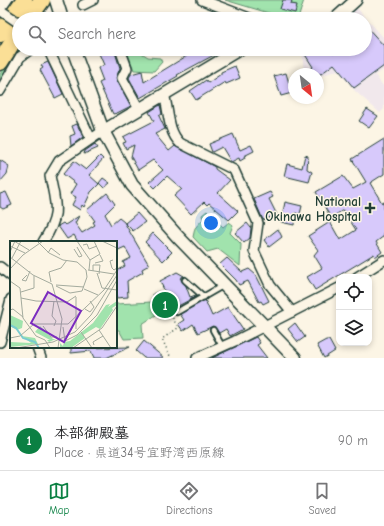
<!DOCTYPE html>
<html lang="en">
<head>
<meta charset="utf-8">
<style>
	body { margin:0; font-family:"Comic Neue","Klee One",sans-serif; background:#f2f2f2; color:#202124 }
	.controls { position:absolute; right:12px; bottom:12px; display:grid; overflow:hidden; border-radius:8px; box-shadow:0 2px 6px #0003 }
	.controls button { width:36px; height:36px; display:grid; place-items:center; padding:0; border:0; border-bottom:1px solid #e0e0e0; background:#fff; color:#202124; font:20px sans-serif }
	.compass { position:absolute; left:288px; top:68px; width:36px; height:36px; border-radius:50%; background:#fff; box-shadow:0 2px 6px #0003; rotate:151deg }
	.you { position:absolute; left:211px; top:223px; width:14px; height:14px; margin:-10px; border:3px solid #fff; border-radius:50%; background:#1a73e8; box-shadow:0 0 0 6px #1a73e833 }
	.badge { display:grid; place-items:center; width:26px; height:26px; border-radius:50%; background:#0b8043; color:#fff; font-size:13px; font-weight:700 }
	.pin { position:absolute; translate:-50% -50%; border:2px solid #fff; box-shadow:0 1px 4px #0006 }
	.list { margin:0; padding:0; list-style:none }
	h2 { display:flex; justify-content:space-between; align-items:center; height:52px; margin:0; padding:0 16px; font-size:17px }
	h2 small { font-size:13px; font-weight:400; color:#757577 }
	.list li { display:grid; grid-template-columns:26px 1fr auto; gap:12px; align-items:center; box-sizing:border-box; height:60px; padding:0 16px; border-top:1px solid #e0e0e0 }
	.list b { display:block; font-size:15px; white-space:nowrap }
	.list p { margin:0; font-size:13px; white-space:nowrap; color:#757577 }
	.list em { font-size:13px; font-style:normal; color:#757577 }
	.icon { flex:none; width:22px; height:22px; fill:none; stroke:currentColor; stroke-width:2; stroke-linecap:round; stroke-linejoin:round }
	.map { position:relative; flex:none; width:384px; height:358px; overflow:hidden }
	.search { position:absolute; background:#fff; box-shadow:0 2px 6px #0003; left:12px; right:12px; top:12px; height:44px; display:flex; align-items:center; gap:10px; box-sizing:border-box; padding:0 14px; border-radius:22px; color:#757577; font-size:15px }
	.sheet { height:112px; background:#fff }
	nav { display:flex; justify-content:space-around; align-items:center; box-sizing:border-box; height:56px; border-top:1px solid #e0e0e0; background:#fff; font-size:11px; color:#757577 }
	nav a { display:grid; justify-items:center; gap:2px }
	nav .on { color:#0b8043 }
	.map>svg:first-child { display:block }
</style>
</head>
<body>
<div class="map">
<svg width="384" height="358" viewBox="0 0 384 358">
	<rect width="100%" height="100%" fill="#fcf5e5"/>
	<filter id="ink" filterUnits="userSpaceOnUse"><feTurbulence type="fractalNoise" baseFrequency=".025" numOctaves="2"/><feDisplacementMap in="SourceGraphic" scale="8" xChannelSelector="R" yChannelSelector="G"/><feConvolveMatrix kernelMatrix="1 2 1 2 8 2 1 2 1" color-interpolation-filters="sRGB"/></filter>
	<g filter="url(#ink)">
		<path fill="#f1e8ec" d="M357,8L384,38V70L375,75L384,87V109L380,113L354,90L338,70L318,77V74H304L302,49H365V19H345Z"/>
		<g fill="#a1e3ad" stroke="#609070">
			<path d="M225,0H304L298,19H289Z"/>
			<path d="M19,45V49H26L0,81V74Z"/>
			<path d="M126,49H135L148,57L160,58L162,62L154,71L134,70Z"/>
			<path d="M207,211L223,227L229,222L233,225L230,233L241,244L240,266L218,249L207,252L193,237L195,228L203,219L202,215Z"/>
			<path d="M152,302L156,315L142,324L143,338L124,339L119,330H116V304Z"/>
		</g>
		<g fill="#d7c9fb" stroke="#1f3d34">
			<path d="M283,0H292L291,4L297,5L295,13L280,9Z"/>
			<path d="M213,11L218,19H201Z"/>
			<path d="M365,25L384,46V66L354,88L334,64L321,74H304L313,67L304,53L309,49H331L333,54L340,49H365Z"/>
			<path d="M97,49H114L120,68L116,78L131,106L117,113L113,114L99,83L103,81L98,68L104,65Z"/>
			<path d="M198,49H225L177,75L178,76L140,98L129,78L131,74L142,71L144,82Z"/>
			<path d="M48,62L63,94L55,98L40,70L43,68L41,65Z"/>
			<path d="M235,66L240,78L226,84L225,82L196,100L190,91L206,80L208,83L221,74V72Z"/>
			<path d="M286,73L292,93L281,96L274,76Z"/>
			<path d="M160,105L162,114L159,116L165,129L155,134L169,151L175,146L215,167V169L230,180L218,193L238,211L229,220L209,203L207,205L204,202L191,214L174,196L182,189L167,176L155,188L149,182L163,170L153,160L138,170L131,157L134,145L126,149L123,143L126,142L123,137L154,121L149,112Z"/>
			<path d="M367,109L378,116L369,128L359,121Z"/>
			<path d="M77,124L83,137L71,146L70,136L75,134L72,126Z"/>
			<path d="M233,134L240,150L251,145L254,151L244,156L245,158L240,161L239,158L231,162L222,147L212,152L209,144Z"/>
			<path d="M384,139V174L370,183L382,203L384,202V236L376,242L382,252L375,257L374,254L315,290L307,277L322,268L314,255L318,250L308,236L330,222L340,240L356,230L343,210L331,218L316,192L343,176L353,189L366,182L352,159Z"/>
			<path d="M95,144L98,148L84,154L85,151Z"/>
			<path d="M305,155L308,156L307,169L312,172L309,182L284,176L287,164L302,168Z"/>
			<path d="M100,156L103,159L89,175L99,184L91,192L84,207L82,205L80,210L72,205L76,197L70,194L76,184L63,174L74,161L86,170Z"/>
			<path d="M0,160L9,166L7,174L0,182Z"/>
			<path d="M103,178L110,183L104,188L99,183Z"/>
			<path d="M6,192L12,205L3,209L0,207V194Z"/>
			<path d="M270,192L273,197L269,199L277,215L263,220L254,199Z"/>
			<path d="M107,193L115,204L105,214L111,225L119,218L124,222L149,265L142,269L143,272L127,281L128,297L116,298V271L125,266L123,262L131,258L125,247L116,251V242H78L74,235L67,239L58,226L63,223L65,225L79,216L75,223L82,233L95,225L93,222L95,221L87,210Z"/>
			<path d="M285,202L302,206L300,214L295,213L294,225L281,222Z"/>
			<path d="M137,213L145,222L133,231L125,223Z"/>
			<path d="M247,223L251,228L250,238L244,243L235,233Z"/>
			<path d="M278,229L282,237L269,247L264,240Z"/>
			<path d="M153,233L172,252L163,261L145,242Z"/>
			<path d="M227,258L242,272L249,269L256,275L269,301L263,304L261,301L259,302L248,281L239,285L236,280L220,264Z"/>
			<path d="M177,272L184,276L180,278L186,286L190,297L196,295L197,296L163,314L153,294L158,292H165L160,281Z"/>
			<path d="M205,300L212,316L228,307L243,329L230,336L226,329L219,333L213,326L198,333L193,324L183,331L178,324L184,320L180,314Z"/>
			<path d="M295,323L305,337L298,342L288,329Z"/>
			<path d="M256,337L260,343L257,345L267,358H212Z"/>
			<path d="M326,340H329L335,351L324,358L317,345Z"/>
			<path d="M144,341L164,358H144L136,351Z"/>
			<path d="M71,347L92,348L130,347L106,358H94L91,351L71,353Z"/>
		</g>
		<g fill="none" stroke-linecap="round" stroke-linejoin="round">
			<g stroke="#1f3d34" stroke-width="8">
				<g id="service">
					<path d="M185,280L204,297"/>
					<path d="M177,312L224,285"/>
					<path d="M213,330L222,346"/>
				</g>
			</g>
			<g stroke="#1f3d34" stroke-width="12">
				<g id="minor">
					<path d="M202,0L252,19"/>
					<path d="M83,5L93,0"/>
					<path d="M48,49L91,139"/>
					<path d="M120,49L127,68L122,78L139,109"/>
					<path d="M0,91L20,57L31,49"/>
					<path d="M164,94C169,110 167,130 180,143L234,170L258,223L254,251L270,285L292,312"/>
					<path d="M43,242C61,214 56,206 50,176L59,161L103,131"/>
					<path d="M0,267L11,276"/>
					<path d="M357,277L384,260"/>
					<path d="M0,342L11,299"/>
					<path d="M37,347L41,358"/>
					<path d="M197,358L235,341L339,288"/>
				</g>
			</g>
			<g stroke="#1f3d34" stroke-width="14">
				<g id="tertiary">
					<path d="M335,19L356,0"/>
					<path d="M103,131L240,49"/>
				</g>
			</g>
			<g stroke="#1f3d34" stroke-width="15">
				<g id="secondary">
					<path d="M56,0L62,19"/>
					<path d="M73,49L103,131L132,185L178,237L295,358"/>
				</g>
			</g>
			<g stroke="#1f3d34" stroke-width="19">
				<g id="motorway">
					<path d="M28,19L42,0"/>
					<path d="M0,34L24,0"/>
					<path d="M0,62L19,32"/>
				</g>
			</g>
			<path stroke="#1f3d34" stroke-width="1.5" stroke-dasharray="1 3" stroke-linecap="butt" d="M169,311L178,328L162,339L171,358"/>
			<use href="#service" stroke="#fcf5e5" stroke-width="4.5"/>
			<use href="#minor" stroke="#fcf5e5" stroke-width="9"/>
			<use href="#tertiary" stroke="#fcf5e5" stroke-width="11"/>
			<use href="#secondary" stroke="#fcf5e5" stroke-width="12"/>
			<use href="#motorway" stroke="#fbdf96" stroke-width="16"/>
			<g stroke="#1f3d34" stroke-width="12" stroke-linecap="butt">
				<path id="minor-bridge" d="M3,12L19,23"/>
			</g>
			<use href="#minor-bridge" stroke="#fcf5e5" stroke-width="9"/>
		</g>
	</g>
	<path fill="#1f3d34" stroke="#fcf5e5" stroke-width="1.5" d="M368 202h4v4h4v4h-4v4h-4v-4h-4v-4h4z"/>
	<g text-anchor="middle" stroke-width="3" stroke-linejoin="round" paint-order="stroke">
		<g font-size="13" font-weight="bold" fill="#1f3d34" stroke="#fcf5e5" text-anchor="end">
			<text x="361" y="206">National<tspan x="361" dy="15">Okinawa Hospital</tspan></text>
		</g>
	</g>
	<g transform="translate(10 241)">
		<rect width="107" height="107" fill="#fcf5e5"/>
		<path d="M107,60V64L102,67L103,69L90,88L86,86L73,94L75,97L61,107H50V102L53,105L54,101L60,100L83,82L96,64L100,63L98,66ZM0,74L13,80L12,87L7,89L0,85ZM30,85L43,98H46L39,101L37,99H40L25,91ZM12,95L25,97L28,103L0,106V101L21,102Z" fill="#a1e3ad"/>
		<path fill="none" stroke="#7acbd0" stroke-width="2" d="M0,84L6,87L13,97L25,101L29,107"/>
		<path fill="none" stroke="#a4ab9e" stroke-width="1" d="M4,0L19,9M27,0L39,12L53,19L67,21L76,29L77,36L72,50L60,52L46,45M67,0L80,19M92,0L107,7M73,4L77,3L79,8L87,5M0,5L15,12M64,8L69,16L72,15L67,6M0,11L5,0M38,12L41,7L50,14M0,16L23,34L42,43L52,78L48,107M2,17L11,0M103,19L100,20L102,27L104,29L107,27M85,22L93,20L90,14M0,28L13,14L33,0M78,29L104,33M79,29L80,19L90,13L84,0M83,30V24H90L89,33M87,32L92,47L107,49M17,34L12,39L16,40L20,30M0,40L10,47L13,77L26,95L35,99L40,107M41,41L39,31L51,27L57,19M46,44L74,46M74,48L88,54M11,51L24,47V35M66,56V88M11,57L26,60L57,61L66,55M44,60L42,75L46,80L44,85M75,68L80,71L84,66L80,60M0,69L3,68L13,76M33,85L41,96H47M53,86L55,100L67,94L87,74L107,39M89,89L101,107M71,91L82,107M0,97L10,95L24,83H58L94,49L107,29M84,104L83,101L93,95M6,107L43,101L65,91L81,74L107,34M63,107L92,87L107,65"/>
		<path fill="#7b2cbf" fill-opacity="0.15" stroke="#7b2cbf" stroke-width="2" d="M38,51L71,70L54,101L21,82Z"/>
		<rect width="107" height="107" fill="none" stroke="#1f3d34" stroke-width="2"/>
	</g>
</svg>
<div class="controls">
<button><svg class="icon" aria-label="locate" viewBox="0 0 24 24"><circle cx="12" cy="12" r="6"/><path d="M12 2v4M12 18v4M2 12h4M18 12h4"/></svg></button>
<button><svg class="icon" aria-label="layers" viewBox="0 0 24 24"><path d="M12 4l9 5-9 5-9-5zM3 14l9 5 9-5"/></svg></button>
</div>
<svg class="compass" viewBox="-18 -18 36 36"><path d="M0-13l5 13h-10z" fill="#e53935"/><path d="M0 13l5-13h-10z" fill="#757577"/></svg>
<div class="you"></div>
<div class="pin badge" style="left:165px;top:305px">1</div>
<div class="search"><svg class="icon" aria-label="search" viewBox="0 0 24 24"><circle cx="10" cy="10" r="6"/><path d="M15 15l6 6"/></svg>Search here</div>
</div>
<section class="sheet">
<h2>Nearby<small></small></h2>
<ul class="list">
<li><span class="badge">1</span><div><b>本部御殿墓</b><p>Place · 県道34号宜野湾西原線</p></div><em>90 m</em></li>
</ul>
</section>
<nav>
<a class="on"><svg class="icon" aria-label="map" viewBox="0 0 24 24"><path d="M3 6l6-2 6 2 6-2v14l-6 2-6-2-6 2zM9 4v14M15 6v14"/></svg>Map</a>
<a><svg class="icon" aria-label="directions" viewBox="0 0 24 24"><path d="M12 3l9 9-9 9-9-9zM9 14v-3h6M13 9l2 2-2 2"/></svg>Directions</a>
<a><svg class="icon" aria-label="saved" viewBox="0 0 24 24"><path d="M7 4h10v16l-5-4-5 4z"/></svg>Saved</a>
</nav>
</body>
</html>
